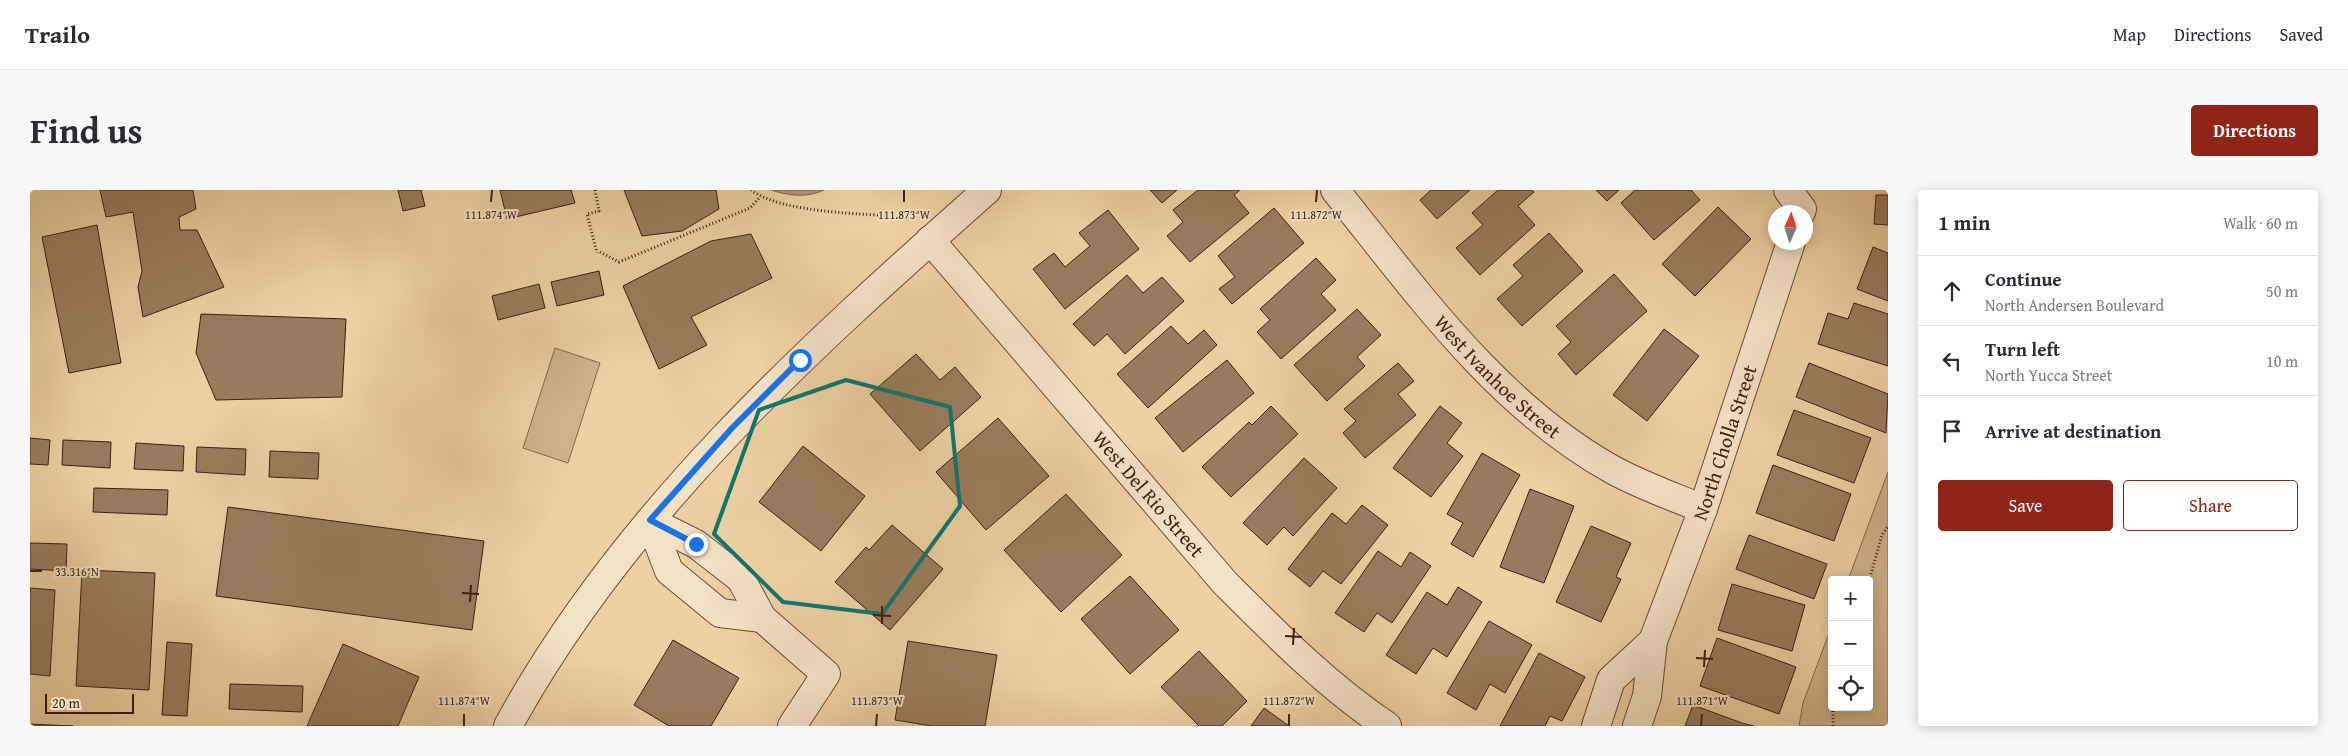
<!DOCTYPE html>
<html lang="en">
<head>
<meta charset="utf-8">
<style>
	body { margin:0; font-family:"Gentium Book Plus",serif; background:#f7f7f7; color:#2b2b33 }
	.controls { position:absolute; right:15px; bottom:15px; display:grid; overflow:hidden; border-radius:5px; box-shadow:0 2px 12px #0003 }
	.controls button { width:45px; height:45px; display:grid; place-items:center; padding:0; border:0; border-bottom:1px solid #e1e1e2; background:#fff; color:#2b2b33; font:25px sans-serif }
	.compass { position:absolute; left:1738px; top:15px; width:45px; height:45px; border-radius:50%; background:#fff; box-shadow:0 2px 12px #0003; rotate:3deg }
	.scale { position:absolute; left:15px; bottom:12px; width:89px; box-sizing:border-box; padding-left:5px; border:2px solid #3e1f11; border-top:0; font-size:14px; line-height:18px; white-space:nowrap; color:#3e1f11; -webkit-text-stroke:4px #f3e1c4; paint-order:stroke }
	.stop { position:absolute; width:15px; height:15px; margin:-11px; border:4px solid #1a73e8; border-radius:50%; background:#fff }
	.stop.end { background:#1a73e8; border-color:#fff; box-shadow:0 1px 5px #0008 }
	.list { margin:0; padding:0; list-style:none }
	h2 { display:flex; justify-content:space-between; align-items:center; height:65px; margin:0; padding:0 20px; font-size:21px }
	h2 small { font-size:16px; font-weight:400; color:#7c7c81 }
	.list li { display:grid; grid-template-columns:32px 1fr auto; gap:15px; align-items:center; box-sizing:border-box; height:70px; padding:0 20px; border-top:1px solid #e1e1e2 }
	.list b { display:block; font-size:19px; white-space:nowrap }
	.list p { margin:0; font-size:16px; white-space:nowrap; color:#7c7c81 }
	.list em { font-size:16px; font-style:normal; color:#7c7c81 }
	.actions { display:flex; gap:10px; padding:15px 20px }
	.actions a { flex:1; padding:11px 0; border:1px solid #8f2418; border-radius:5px; text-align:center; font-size:18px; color:#8f2418 }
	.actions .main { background:#8f2418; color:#fff }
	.icon { flex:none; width:28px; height:28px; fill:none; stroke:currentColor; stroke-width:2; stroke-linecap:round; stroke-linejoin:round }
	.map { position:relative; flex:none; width:1858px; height:536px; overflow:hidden; border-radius:5px }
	header { display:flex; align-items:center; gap:30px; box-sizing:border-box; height:70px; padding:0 25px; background:#fff; border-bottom:1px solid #e1e1e2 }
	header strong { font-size:24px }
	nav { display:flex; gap:28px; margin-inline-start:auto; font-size:18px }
	.intro { display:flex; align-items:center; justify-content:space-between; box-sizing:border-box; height:120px; padding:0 30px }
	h1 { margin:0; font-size:35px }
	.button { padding:12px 22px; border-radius:5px; background:#8f2418; color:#fff; font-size:18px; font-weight:700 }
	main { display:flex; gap:30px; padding:0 30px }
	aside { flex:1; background:#fff; border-radius:5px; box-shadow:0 2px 12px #0003 }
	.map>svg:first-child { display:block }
</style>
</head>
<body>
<header>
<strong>Trailo</strong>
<nav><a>Map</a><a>Directions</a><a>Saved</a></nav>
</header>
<div class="intro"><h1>Find us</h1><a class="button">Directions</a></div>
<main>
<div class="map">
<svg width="1858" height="536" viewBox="0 0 1858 536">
	<rect width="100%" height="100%" fill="#edd1a4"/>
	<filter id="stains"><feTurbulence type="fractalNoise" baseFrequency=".004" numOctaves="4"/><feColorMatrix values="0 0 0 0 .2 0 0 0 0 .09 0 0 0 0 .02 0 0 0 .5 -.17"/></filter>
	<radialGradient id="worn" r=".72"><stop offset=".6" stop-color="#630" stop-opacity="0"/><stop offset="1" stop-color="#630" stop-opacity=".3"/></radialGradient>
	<g fill="#cfb38b" stroke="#86694e">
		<path d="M525,158L570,173L538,273L493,258Z"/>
		<path d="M1858,282V536H1769L1773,513L1802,435V517H1839V390H1818Z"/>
	</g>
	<path fill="#b29472" stroke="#84654b" d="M741,0H794C776,8 760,6 741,0Z"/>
	<g fill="#997c5d" stroke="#3e1f11">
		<path d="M70,0H163L166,19L149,27L150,40H167L194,97L113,127L108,97L112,81L103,22L76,27Z"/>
		<path d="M368,0H391L395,16L373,21Z"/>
		<path d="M470,0H541L545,13L477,29Z"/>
		<path d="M594,0H686L689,19L652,41L612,46Z"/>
		<path d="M1120,0H1147L1132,13Z"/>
		<path d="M1168,0H1210L1204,5L1219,23L1160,72L1137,46L1153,32L1143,20Z"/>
		<path d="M1401,0H1440L1407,29L1390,10Z"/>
		<path d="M1468,0H1502L1504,2L1488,16L1505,35L1450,85L1426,58L1453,35L1442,23Z"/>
		<path d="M1566,0H1589L1577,11Z"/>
		<path d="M1605,0H1661L1670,10L1624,50L1591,13Z"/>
		<path d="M1846,5H1858V35L1844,34Z"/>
		<path d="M1688,17L1721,49L1665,106L1632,74Z"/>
		<path d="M1244,18L1274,53L1202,114L1189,99L1205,87L1188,66Z"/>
		<path d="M1078,20L1109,59L1035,119L1003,79L1024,63L1035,77L1060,56L1049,43Z"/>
		<path d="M67,35L91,173L39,183L12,47Z"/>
		<path d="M1519,43L1553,81L1492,136L1467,109L1493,86L1483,75Z"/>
		<path d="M721,44L742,88L661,127L677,155L629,179L593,96L681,51Z"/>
		<path d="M1843,57L1858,63V111L1827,99Z"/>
		<path d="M1286,68L1306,90L1291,104L1306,120L1251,169L1227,142L1240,130L1230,119Z"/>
		<path d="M569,81L574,105L527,116L521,92Z"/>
		<path d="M1584,84L1617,121L1546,185L1528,164L1541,152L1526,136Z"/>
		<path d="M1097,85L1113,103L1132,87L1154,111L1095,164L1077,144L1064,156L1043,134Z"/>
		<path d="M509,94L515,118L468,130L462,106Z"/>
		<path d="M1824,113L1858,124V176L1788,154L1798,123L1818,129Z"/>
		<path d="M1327,119L1351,145L1327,167L1335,176L1297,211L1264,175Z"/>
		<path d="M171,124L316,129L312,207L186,210L166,163Z"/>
		<path d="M1141,136L1158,154L1174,140L1187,155L1118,218L1087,184Z"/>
		<path d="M1634,139L1669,166L1617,231L1583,205Z"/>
		<path d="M886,164L910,190L925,177L951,207L890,261L840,204Z"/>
		<path d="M1197,170L1224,203L1153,262L1125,228Z"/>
		<path d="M1368,173L1384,191L1368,204L1386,225L1335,268L1313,243L1326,231L1314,219Z"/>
		<path d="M1779,173L1858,204L1856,243L1766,207Z"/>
		<path d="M1241,216L1268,244L1201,307L1172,277L1219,232L1222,235Z"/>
		<path d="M1410,216L1432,233L1417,253L1433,266L1401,307L1363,278Z"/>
		<path d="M1764,220L1841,248L1824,293L1747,265Z"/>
		<path d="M968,228L1019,286L956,340L906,282Z"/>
		<path d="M0,248L20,250L18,275L0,274Z"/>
		<path d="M33,250L81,252L80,278L32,275Z"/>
		<path d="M106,253L154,256L153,281L104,279Z"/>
		<path d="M773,256L835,306L791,361L729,312Z"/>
		<path d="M167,257L216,259L215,285L166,282Z"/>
		<path d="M240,261L289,263L288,289L239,287Z"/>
		<path d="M1452,263L1490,285L1443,367L1421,354L1433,333L1417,324Z"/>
		<path d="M1274,268L1307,298L1263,346L1254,337L1237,355L1213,333Z"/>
		<path d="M1743,275L1821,304L1804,351L1726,323Z"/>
		<path d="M64,298L138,300L137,325L63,322Z"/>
		<path d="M1500,299L1544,316L1514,393L1470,377Z"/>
		<path d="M1036,304L1092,365L1031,422L974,360Z"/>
		<path d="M1332,315L1358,335L1311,394L1293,381L1280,397L1258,379L1302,323L1316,334Z"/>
		<path d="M198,317L454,351L442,440L186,406Z"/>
		<path d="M862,335L913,379L860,440L805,392L836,357L839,360Z"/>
		<path d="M1561,336L1601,353L1586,387L1591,389L1571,432L1526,412Z"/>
		<path d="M1719,345L1797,374L1784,409L1706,379Z"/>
		<path d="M0,353L37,354L36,381L0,379Z"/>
		<path d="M1348,361L1371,377L1380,362L1401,376L1362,433L1347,423L1334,442L1305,423Z"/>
		<path d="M52,380L125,383L119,500L46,496Z"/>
		<path d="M1100,386L1149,440L1100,484L1051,429Z"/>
		<path d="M1702,394L1775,415L1762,461L1688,440Z"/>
		<path d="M1428,397L1452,412L1417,467L1403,458L1386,484L1356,465L1397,402L1417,415Z"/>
		<path d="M0,398L25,400L20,486L0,484Z"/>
		<path d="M1459,431L1502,455L1475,503L1460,494L1446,520L1417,503Z"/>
		<path d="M1687,448L1766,477L1749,524L1670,496Z"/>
		<path d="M643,450L709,488L681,536H639L604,515Z"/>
		<path d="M878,451L967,465L955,536H902L865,530Z"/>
		<path d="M137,452L162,454L157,526L132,525Z"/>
		<path d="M313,454L389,487L368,536H277Z"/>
		<path d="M1169,461L1217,511L1192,536H1169L1131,497Z"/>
		<path d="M1509,463L1555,487L1532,531L1520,526L1515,536H1470Z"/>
		<path d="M200,494L273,496L272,522L199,519Z"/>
		<path d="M1663,515L1712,533L1724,536H1655Z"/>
		<path d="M1234,518L1259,536H1221Z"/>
		<path d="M0,534L43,536H0Z"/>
	</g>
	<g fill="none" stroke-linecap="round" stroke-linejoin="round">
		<g stroke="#6a4c36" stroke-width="30">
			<g id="minor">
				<path id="s1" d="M1305,0C1388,103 1467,216 1585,281C1613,296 1644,307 1673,319"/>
				<path d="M1758,0L1772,19L1771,22"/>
				<path id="s2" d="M900,50L1195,393C1246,444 1297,496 1357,536"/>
				<path d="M620,331L666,354L711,389L732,428L796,484L762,536"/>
				<path d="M620,331L639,381L690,423L732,428"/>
				<path d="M1566,536L1581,490L1623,451"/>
				<path id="s3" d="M1607,536L1617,506L1623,451L1673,319L1761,52"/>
			</g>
		</g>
		<g stroke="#6a4c36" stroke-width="30">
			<path id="tertiary" d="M478,536C594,323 778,159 957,0"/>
		</g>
		<g stroke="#3e1f11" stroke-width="3" stroke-dasharray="1 2.5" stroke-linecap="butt">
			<path d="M565,0L569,21L557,24L567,63"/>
			<path d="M721,0C754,24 833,23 875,27L879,31"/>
			<path d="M570,62L589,72L720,18L730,7"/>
			<path d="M1839,391L1852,345L1858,336"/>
			<path d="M1803,536V517"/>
		</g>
		<use href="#minor" stroke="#f3e1c4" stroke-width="28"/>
		<use href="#tertiary" stroke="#f3e1c4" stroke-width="28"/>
	</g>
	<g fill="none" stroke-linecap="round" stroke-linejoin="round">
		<path stroke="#1a73e8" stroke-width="6" d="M666,354L620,330L702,238L770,170"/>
	</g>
	<path fill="none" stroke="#0f766e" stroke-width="4" stroke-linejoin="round" d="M816,190L920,217L930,316L852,424L753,412L684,344L729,220Z"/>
	<path fill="none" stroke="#3e1f11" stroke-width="2" d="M461,12L462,0M874,12V0M1286,12L1287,0M0,381H12M432,403L449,404M440,412L441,395M843,425L861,426M852,434V416M1255,446L1272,447M1263,455L1264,438M1666,468L1683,469M1674,477L1675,460M434,536V524M846,536L847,524M1259,536V524M1671,536L1672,524"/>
	<g text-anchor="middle" stroke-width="4" stroke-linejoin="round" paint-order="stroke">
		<g font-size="20" fill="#3e1f11" stroke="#f3e1c4">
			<text dy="7" stroke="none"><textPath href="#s1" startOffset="248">West Ivanhoe Street</textPath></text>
			<text dy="7" stroke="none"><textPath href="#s3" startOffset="298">North Cholla Street</textPath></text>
			<text dy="7" stroke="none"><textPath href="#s2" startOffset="335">West Del Rio Street</textPath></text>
		</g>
	</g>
	<g font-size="12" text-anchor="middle" fill="#3e1f11" stroke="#f3e1c4" stroke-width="4" stroke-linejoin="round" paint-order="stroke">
		<text x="461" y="29">111.874°W</text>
		<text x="874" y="29">111.873°W</text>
		<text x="1286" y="29">111.872°W</text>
		<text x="47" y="386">33.316°N</text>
		<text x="434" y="515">111.874°W</text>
		<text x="847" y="515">111.873°W</text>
		<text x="1259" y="515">111.872°W</text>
		<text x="1672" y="515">111.871°W</text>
	</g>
	<rect width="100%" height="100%" filter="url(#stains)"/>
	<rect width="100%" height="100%" fill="url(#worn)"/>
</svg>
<div class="controls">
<button>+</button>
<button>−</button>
<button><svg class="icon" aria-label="locate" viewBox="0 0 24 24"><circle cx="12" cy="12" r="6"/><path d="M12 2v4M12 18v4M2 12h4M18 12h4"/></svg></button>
</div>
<svg class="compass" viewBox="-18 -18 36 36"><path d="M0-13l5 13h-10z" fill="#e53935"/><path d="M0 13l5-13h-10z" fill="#7c7c81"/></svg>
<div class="scale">20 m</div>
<div class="stop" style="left:770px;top:170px"></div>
<div class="stop end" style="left:666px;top:354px"></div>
</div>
<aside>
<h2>1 min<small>Walk · 60 m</small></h2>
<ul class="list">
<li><svg class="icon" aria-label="ahead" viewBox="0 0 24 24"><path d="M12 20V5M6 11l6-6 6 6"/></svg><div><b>Continue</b><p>North Andersen Boulevard</p></div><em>50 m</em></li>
<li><svg class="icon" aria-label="left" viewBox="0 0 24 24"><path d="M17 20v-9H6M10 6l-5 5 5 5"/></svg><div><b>Turn left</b><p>North Yucca Street</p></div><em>10 m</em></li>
<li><svg class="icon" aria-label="arrive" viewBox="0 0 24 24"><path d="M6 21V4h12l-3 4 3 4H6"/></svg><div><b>Arrive at destination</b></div></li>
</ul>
<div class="actions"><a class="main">Save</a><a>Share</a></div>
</aside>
</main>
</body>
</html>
